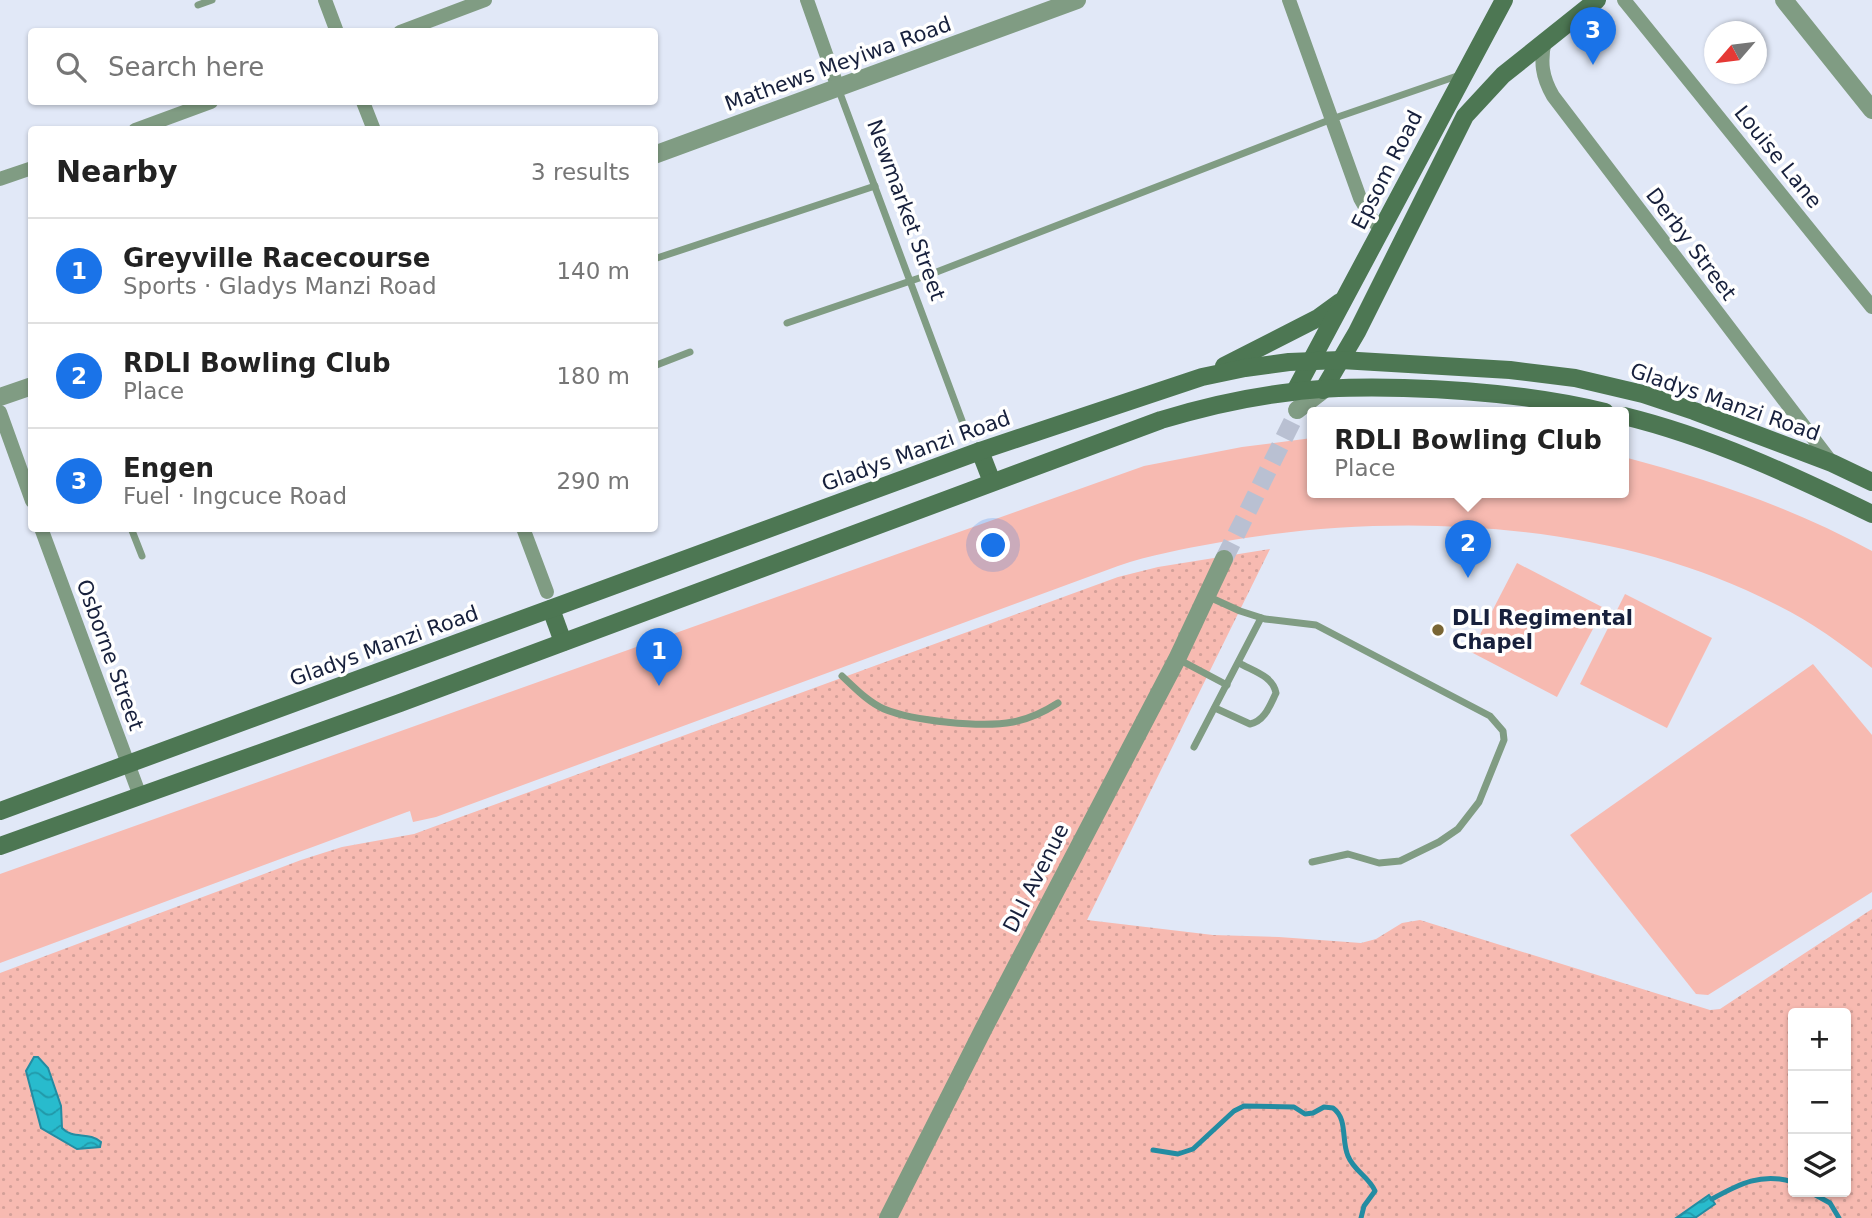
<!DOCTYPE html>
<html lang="en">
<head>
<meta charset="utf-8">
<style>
	body { margin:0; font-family:"DejaVu Sans",sans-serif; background:#f6f6f6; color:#222 }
	.controls { position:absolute; right:21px; bottom:21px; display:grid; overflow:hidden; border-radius:7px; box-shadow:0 2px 5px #0004 }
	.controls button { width:63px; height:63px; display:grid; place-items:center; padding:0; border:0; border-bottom:2px solid #e0e0e0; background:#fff; color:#222; font:35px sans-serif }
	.compass { position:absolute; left:1704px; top:21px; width:63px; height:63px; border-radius:50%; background:#fff; box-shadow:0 2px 5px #0004; rotate:242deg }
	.you { position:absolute; left:994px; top:546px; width:24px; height:24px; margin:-18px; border:5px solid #fff; border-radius:50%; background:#1a73e8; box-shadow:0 0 0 10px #1a73e833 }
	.badge { display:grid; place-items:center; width:46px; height:46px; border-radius:50%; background:#1a73e8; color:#fff; font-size:23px; font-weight:700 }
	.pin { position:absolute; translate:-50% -58px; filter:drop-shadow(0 2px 4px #0008) }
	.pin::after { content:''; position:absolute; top:37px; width:24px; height:21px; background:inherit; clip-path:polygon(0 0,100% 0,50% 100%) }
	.popup { position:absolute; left:1307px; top:407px; width:322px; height:91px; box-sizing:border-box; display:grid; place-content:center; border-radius:7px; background:#fff; filter:drop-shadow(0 2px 5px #0005); font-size:23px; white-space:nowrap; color:#767676 }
	.popup b { font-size:26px; color:#222 }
	.popup::after { content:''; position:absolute; left:50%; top:100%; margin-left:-14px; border:14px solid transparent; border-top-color:#fff }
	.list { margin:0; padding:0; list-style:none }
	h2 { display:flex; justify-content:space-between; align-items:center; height:91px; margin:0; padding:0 28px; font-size:30px }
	h2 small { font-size:23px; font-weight:400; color:#767676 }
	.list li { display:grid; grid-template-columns:46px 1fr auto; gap:21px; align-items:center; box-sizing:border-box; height:105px; padding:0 28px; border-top:2px solid #e0e0e0 }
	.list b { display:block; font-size:26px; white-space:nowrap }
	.list p { margin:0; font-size:23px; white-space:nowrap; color:#767676 }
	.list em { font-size:23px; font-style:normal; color:#767676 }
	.icon { flex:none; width:38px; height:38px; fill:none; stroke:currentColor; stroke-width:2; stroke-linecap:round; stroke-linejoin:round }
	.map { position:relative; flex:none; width:1872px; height:1218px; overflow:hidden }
	.search { position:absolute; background:#fff; box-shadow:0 2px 5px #0004; left:28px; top:28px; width:630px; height:77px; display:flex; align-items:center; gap:18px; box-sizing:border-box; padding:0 24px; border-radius:7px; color:#767676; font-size:26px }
	.panel { position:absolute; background:#fff; box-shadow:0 2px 5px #0004; left:28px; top:126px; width:630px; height:406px; border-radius:7px }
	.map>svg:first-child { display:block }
</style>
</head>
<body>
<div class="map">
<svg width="1872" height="1218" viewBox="0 0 1872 1218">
	<defs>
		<pattern id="grass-dots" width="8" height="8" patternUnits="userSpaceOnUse" patternTransform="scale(1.75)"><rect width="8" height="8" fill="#f7bab1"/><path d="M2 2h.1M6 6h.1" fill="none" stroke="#d3a099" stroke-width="1.8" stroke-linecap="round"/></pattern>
		<pattern id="water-waves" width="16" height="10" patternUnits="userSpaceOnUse" patternTransform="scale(1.75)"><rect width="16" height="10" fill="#28bbcd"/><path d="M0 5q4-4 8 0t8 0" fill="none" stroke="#2198a8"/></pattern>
	</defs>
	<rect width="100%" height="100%" fill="#e1e8f7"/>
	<path fill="url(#grass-dots)" fill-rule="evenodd" d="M1270,549L1087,920L1213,935L1279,937L1361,943L1376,939L1402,923L1420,920L1710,1010L1720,1009L1872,909V1218H0V973L301,860L342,847L414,834L1118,577L1158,567ZM1793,1013H1846V1192H1793Z"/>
	<g fill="#f7bab1">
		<path d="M1312,438V492H1624V457C1711,480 1793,508 1872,551V668C1842,644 1810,621 1775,604C1614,520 1392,510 1216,543C1183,549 1150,555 1118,566L436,817L413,822L410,811L407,812L0,963V874L1144,466L1242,447Z"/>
		<path d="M1517,563L1604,608L1557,697L1471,652Z"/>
		<path d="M1625,594L1712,638L1667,728L1580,684Z"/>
		<path d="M1813,664L1872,735V892L1708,995L1696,994L1570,835Z"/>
	</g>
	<g fill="url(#water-waves)" stroke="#238ca2" stroke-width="2">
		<path d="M34,1057H38L48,1068L61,1106L62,1128C73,1140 89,1131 101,1142L100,1147L77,1149L41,1128L26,1071Z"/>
		<path d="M1709,1195L1715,1204L1695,1218H1676Z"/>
	</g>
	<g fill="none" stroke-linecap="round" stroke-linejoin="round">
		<g stroke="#238ca2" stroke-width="5">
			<path d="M1153,1150L1178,1154L1193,1149L1234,1111L1244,1106L1294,1107L1305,1114L1313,1113L1324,1107L1333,1108C1348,1119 1341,1140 1348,1156C1354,1171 1369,1177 1375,1191L1364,1206L1361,1218"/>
			<path d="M1810,1192L1830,1203L1839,1218"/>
			<path d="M1712,1199C1739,1184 1762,1172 1793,1182"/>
		</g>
		<path stroke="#b9c0d2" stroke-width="18" stroke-dasharray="18 9" stroke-linecap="butt" d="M1224,559L1293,420"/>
		<g stroke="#809c83" stroke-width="7">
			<path d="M198,5L212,0"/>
			<path d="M838,88L967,434"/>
			<path d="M654,259L875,186"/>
			<path d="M787,323L934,273L1332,119L1460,75"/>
			<path d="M654,366L690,352"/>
			<path d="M131,528L142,556"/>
			<path d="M1207,596L1240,611L1265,619L1316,625L1490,716L1503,731L1504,740L1479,802L1458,829L1439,842L1400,861L1379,863L1348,854L1312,862"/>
			<path d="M1178,659L1227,685"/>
			<path d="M842,676C855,688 868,702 884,709C913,721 982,728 1013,722C1029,719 1044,712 1058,703"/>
			<path d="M1215,708L1250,724C1265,721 1270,705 1276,693C1273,676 1253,671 1239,663"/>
			<path d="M1194,747L1261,618"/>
		</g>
		<g stroke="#809c83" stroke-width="14">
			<path d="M325,0L337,32"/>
			<path d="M807,0L838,88"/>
			<path d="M1289,0L1360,198L1373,221L1382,230"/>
			<path d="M1624,0L1872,307"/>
			<path d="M400,32L485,0"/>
			<path d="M1545,40C1540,62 1542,77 1553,96L1832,463"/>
			<path d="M363,102L374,130"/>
			<path d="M135,130L211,102"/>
			<path d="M0,179L32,168"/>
			<path d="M0,412L32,501"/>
			<path d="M41,528L140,796"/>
			<path d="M523,528L547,592"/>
		</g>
		<g stroke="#809c83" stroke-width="18">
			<path d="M1784,0L1872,110"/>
			<path d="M654,155L1077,0"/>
			<path d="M0,397L32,386"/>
			<path d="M1297,410L1323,390"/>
			<path d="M888,1218L984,1028L1177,659L1224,559"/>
		</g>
		<g stroke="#4d7753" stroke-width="18">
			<path d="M1224,366L1318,318L1340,302"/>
			<path d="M1323,390L1357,332L1465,116L1503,75L1597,0"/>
			<path d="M1295,391L1504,0"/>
			<path d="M1624,416C1710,437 1792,475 1872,514"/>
			<path d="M980,451L992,482"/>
			<path d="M551,609L563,642"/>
			<path d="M0,811L980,451L1202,377L1245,368L1289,362L1341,360L1510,370L1575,378L1643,394L1694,411L1832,463L1872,482"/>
			<path d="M0,846L400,703L1161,420C1204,407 1247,397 1292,392C1328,387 1367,387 1404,388C1472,390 1539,396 1605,412"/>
		</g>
	</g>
	<circle fill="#796534" stroke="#fff" stroke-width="2.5" cx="1438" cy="630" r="7"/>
	<g text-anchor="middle" stroke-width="7" stroke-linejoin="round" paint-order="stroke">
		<g font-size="21" fill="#17203c" stroke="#fff">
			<text transform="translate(838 64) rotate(-20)" y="7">Mathews Meyiwa Road</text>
			<text transform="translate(1778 157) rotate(51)" y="7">Louise Lane</text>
			<text transform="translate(1387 170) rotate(-63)" y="7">Epsom Road</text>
			<text transform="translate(906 210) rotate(70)" y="7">Newmarket Street</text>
			<text transform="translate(1691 244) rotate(53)" y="7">Derby Street</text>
			<text transform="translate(1725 402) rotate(19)" y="7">Gladys Manzi Road</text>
			<text transform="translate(916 451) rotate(-20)" y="7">Gladys Manzi Road</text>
			<text transform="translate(384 646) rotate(-20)" y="7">Gladys Manzi Road</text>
			<text transform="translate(110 655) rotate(70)" y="7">Osborne Street</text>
			<text transform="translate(1036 878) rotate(-63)" y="7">DLI Avenue</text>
		</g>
		<g font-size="21" font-weight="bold" fill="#17203c" stroke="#fff" text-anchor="start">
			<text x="1452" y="625">DLI Regimental<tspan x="1452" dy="24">Chapel</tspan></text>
		</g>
	</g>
</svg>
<div class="controls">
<button>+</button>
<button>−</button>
<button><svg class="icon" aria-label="layers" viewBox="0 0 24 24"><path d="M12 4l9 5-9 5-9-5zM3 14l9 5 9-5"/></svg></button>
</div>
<svg class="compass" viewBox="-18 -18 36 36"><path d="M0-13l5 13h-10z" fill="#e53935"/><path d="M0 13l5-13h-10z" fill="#767676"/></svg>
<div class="you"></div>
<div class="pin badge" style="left:659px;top:686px">1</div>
<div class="pin badge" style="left:1468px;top:578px">2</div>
<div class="popup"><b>RDLI Bowling Club</b>Place</div>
<div class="pin badge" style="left:1593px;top:65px">3</div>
<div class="search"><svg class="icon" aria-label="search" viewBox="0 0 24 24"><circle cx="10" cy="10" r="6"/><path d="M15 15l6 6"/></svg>Search here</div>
<section class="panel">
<h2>Nearby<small>3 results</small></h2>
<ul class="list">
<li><span class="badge">1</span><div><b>Greyville Racecourse</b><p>Sports · Gladys Manzi Road</p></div><em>140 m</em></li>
<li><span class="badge">2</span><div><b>RDLI Bowling Club</b><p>Place</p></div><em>180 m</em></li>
<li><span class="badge">3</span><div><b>Engen</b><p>Fuel · Ingcuce Road</p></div><em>290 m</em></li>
</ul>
</section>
</div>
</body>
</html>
